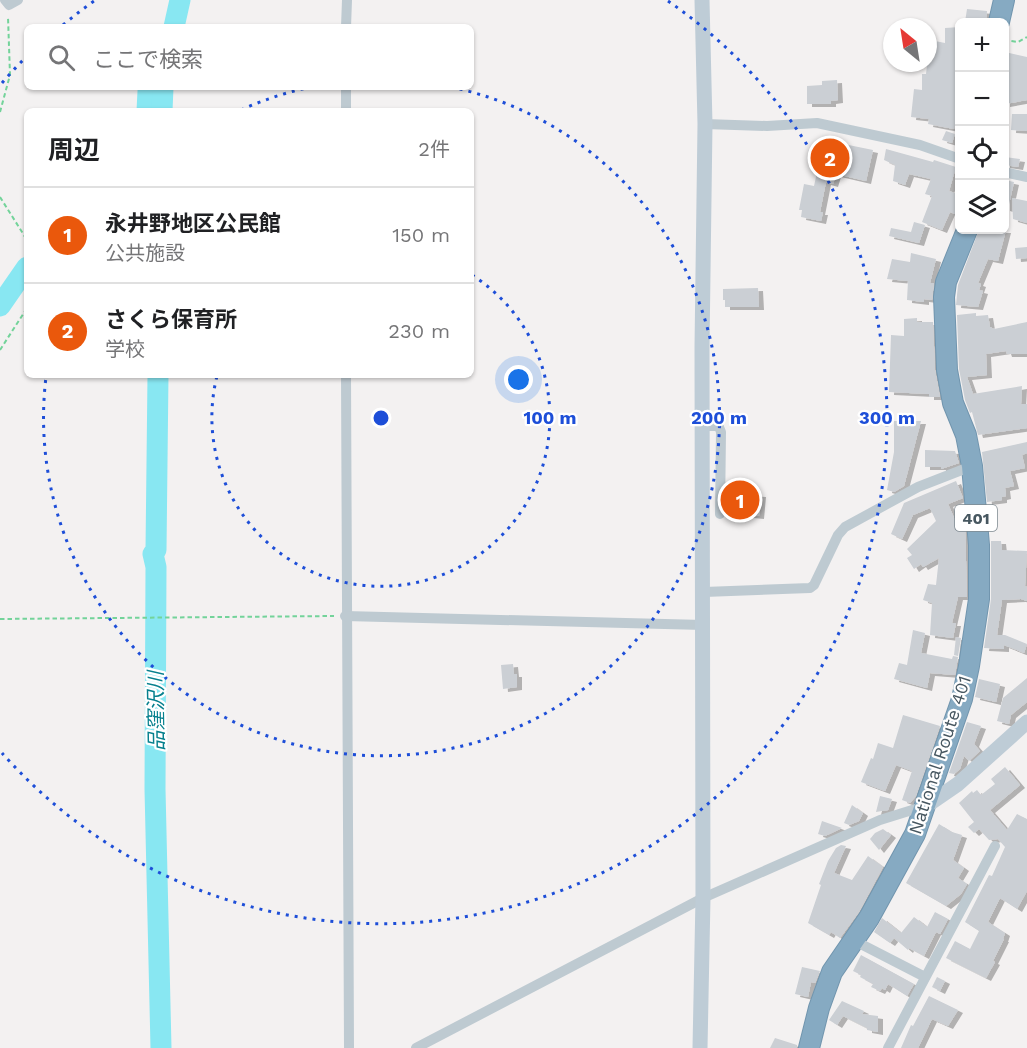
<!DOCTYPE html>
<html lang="ja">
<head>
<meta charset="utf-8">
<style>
	body { margin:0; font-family:"Work Sans","Noto Sans JP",sans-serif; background:#f2f2f2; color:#202124 }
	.controls { position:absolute; right:18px; top:18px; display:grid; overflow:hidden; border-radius:9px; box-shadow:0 2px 4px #0004 }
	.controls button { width:54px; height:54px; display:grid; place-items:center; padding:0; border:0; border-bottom:2px solid #e0e0e0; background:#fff; color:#202124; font:30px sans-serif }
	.compass { position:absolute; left:883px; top:18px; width:54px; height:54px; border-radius:50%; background:#fff; box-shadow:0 2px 4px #0004; rotate:330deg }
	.you { position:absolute; left:519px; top:380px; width:21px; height:21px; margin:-15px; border:4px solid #fff; border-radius:50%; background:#1a73e8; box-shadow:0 0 0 9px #1a73e833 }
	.badge { display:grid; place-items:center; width:39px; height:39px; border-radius:50%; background:#ea580c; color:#fff; font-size:20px; font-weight:700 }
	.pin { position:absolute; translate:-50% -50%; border:3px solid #fff; box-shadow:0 2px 6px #0006 }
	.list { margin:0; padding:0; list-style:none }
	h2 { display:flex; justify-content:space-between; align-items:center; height:78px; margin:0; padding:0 24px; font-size:26px }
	h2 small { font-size:20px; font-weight:400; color:#757577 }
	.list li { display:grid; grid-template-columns:39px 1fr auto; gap:18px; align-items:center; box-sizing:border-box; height:96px; padding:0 24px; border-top:2px solid #e0e0e0 }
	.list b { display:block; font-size:22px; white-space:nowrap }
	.list p { margin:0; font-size:20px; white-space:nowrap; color:#757577 }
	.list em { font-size:20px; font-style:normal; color:#757577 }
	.icon { flex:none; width:33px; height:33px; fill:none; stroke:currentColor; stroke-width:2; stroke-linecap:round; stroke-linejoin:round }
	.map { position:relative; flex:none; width:1027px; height:1048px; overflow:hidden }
	.search { position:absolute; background:#fff; box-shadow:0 2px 4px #0004; left:24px; top:24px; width:450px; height:66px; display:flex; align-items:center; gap:15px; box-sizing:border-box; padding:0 21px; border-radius:9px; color:#757577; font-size:22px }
	.panel { position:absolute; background:#fff; box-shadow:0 2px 4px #0004; left:24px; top:108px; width:450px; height:270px; border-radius:9px }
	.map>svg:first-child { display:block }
</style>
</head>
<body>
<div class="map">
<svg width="1027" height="1048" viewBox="0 0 1027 1048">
	<defs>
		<filter id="shadow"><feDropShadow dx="5" dy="3" stdDeviation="0" flood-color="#0004"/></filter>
	</defs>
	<rect width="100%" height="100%" fill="#f3f1f1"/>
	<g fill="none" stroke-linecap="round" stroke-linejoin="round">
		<g stroke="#88e7f2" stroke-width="21">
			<path d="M174,27L180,0"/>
			<path d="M147,111L148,91L151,87"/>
			<path d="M162,111L163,87"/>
			<path d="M0,306L27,267"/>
			<path d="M158,375L156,550L153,554L156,567L155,789L161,1048"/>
		</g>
	</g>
	<g fill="#cbcfd4" filter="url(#shadow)">
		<path d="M967,9L987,11L986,22H965Z"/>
		<path d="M960,27V102L954,129L928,124L929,119L911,117L914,89L922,90V74H926L930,40L945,43V28Z"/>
		<path d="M1005,52L1027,57V100L1005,104Z"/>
		<path d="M837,80L838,100L831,101V104H807V86L822,85V81Z"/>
		<path d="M1012,114H1027V131L1011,130Z"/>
		<path d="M946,131L955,134L952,143L942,140Z"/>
		<path d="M824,140L873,150L866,181L836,174L833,184L826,182L820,212H823L821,221L801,217L802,210H799L804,184L814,186Z"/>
		<path d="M886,149L933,162L934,160L956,167L949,191L960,195V216L950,212L942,230L922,222L932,196L925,194L931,179L909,174L905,185L893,181L895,165L884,160Z"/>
		<path d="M1005,157L1020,159L1018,167L1005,165Z"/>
		<path d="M1005,180L1014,182L1008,209L1005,208Z"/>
		<path d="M1012,198L1027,201V223L1013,219Z"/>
		<path d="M914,222L925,225L919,243L889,236L891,228L911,232Z"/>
		<path d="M979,230H1006L998,261L988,259L978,283L981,284L979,290L983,291L978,307L956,305L958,285Z"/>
		<path d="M1027,247V258L1016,259L1015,248Z"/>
		<path d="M911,253L936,259L930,283H934L932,300L924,299V302L907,300L908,281L887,279L892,259L910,262Z"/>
		<path d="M758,288L759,307H725V300H723V289Z"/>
		<path d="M976,313V316L988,315L990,327L994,329L1027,322V354H1007L1006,351L986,354L987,375L967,377L973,394L1022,386L1021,404H1027V428L978,435L972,412L970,413L965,400L959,369L957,315Z"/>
		<path d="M917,318V322H933L935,370L940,397H929V394L889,392L891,335L904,336V319Z"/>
		<path d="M894,421H921L904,486L894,492L887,490L894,452Z"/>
		<path d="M1027,442V453L1022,455L1025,468L1010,471L1014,486L1005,488L1006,496L1002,497V500L987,502L982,452Z"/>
		<path d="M925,450L955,451L959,463L941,469V467H925Z"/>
		<path d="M956,481L963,498L948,504L958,527L965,523L967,597H958L952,623H956L953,638L930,635L932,603L923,600L928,584L936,585L939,558L923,567L921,564L914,569L907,558L912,555L907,549L936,521L930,508L913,515L902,539L891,534L904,503Z"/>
		<path d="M728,492L761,494L759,516L728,513Z"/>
		<path d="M991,541H1001L1002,550L1027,551L1025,586L1027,587V601L1021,599L1002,600L997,635H1005L1027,644L1024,653L1004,645V649L984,648L991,599Z"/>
		<path d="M913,630L925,633L921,653L952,659L953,656L958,657L955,675L930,673L927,688L894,679L899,663L907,665Z"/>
		<path d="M956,637L961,638L958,656L954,655Z"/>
		<path d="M513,664L514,674H517V687L503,689L501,665Z"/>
		<path d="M1027,678V702L1011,715L1009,724L997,721L1003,698Z"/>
		<path d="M979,679L1000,684L996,702L975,697Z"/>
		<path d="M903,715L940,726L916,796L910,803L902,800L912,771L896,765L885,791L861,782L871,758L873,759L878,743L893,748Z"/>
		<path d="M967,722L981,726L974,744L980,751L969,761L964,756L960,769L954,774L949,773Z"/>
		<path d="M1005,767L1020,785L990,810L1007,830L1017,814L1027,819V891L1017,909L1000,898L988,922L1005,933L1003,939H1004L993,961L995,962L986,978L946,958L955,941L970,949L979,931L965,922L989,875L992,876L1005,847L998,839L989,840L979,829L974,833L968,827L974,822L959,803L972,791L973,793L977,790L981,795L995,784L991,779Z"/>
		<path d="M880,796L892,799L888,810L876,812Z"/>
		<path d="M852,805L863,813L859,821L849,825L844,823Z"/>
		<path d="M822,821L842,828L825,836L818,834Z"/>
		<path d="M939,824L952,832L962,835L953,860L964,868L958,878L967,884L961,894L946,906L906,883Z"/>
		<path d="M883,829L891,835L879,850L870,839L875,833Z"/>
		<path d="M841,845L846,846L834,873L852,880L868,856L883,867L859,912L840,938L831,932L829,935L808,923L821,885L819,884L828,861L836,848Z"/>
		<path d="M935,912L948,919L940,934L936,932L924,956L909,948L908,950L894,938L890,943L887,941L874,932L882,918L901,933L914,917L927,927Z"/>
		<path d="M861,955L914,984L907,996L888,984L885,990L882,988L880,991L871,987L873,984L860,977L861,975L853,971Z"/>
		<path d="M802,967L820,971L815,983L811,982L808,997L795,994Z"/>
		<path d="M937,977L945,981L940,991L932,987Z"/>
		<path d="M929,996L958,1010L948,1026L932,1019L918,1048H901L911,1025L913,1026Z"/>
		<path d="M842,1001L864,1011L862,1014L878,1016V1032L867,1030V1028L843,1016L837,1025L829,1020Z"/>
		<path d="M775,1038L797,1045V1048H770Z"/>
	</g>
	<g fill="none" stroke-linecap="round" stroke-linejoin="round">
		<g stroke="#7195ae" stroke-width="22">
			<g id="highway">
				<path d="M999,22L1004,0"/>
				<path d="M809,1048L819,1008L832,972L869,918L915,834L962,699L969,666L979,599V545L972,466L966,435L953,403L947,370L944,297L946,282L967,230"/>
			</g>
		</g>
		<g stroke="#73d39a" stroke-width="2" stroke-dasharray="4.5 3" stroke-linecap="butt">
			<path d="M1004,40L1018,42L1027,37"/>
			<path d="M0,112L10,75L8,17"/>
			<path d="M0,197L27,240"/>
			<path d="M0,350L27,308"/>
			<path d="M0,619L334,616"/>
		</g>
		<g stroke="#becad1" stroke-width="10">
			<path d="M5,0L9,5L18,0"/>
			<path d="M346,27L347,0"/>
			<path d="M346,111V87"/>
			<path d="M705,124L767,126L817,123L920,145L960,159"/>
			<path d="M1004,172L1027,177"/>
			<path d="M346,375L349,1048"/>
			<path d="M703,426H716L719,427L721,432L720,514"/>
			<path d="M704,592L810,588L814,585L838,535L845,527L918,487L972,466"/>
			<path d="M345,616L704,625"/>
			<path d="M853,940L925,977"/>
			<path d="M416,1048L703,898L880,820L925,806"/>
			<path d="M888,1048L995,846"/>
		</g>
		<g stroke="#beccd6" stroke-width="15">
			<path d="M926,806L958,784L1027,722"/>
			<path d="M700,1048L703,898L702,347L705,124L702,0"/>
		</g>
		<use href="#highway" stroke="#86aac2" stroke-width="20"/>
	</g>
	<g fill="none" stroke="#1d4ed8" stroke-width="3" stroke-dasharray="3 6">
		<path d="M472 275A169 169 0 1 1 217 376"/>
		<path d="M241 110A338 338 0 0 1 311 87M451 87A338 338 0 1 1 46 377"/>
		<path d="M2 83A506 506 0 0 1 26 57M63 25A506 506 0 0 1 94 1M668 1A506 506 0 1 1 2 753"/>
	</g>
	<g text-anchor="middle" stroke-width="4.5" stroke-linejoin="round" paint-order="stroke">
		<rect fill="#fff" stroke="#7e8990" stroke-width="1.5" x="955" y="505" width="42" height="26" rx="4.5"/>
		<g font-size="16" font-weight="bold" fill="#475760">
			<text x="976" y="524">401</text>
		</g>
		<g font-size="18" fill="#475760" stroke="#fff">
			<text transform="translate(940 755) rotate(-72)" y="6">National Route 401</text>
		</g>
		<g font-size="20" font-style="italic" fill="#06808e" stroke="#fff">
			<text transform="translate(156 711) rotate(-91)" y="7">品窪沢川</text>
		</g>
	</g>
	<circle cx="381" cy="418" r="9" fill="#1d4ed8" stroke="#fff" stroke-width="3"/>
	<g font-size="18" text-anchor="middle" font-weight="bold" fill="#1d4ed8" stroke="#fff" stroke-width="4.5" stroke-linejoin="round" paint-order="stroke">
		<text x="550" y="424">100 m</text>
		<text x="719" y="424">200 m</text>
		<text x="887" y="424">300 m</text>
	</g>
</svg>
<div class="controls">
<button>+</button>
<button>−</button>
<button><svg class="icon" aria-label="locate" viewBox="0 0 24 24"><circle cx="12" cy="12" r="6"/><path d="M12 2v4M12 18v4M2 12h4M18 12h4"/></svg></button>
<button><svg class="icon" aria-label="layers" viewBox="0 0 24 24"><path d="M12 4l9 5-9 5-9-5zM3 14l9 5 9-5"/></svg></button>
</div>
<svg class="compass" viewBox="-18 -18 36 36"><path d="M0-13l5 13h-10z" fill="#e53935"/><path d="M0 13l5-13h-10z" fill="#757577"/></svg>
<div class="you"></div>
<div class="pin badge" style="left:740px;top:500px">1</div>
<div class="pin badge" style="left:830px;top:158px">2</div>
<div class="search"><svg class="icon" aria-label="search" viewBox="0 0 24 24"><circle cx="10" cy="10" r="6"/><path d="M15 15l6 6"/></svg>ここで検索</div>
<section class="panel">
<h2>周辺<small>2件</small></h2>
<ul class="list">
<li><span class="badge">1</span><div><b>永井野地区公民館</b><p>公共施設</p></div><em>150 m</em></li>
<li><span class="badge">2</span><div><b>さくら保育所</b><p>学校</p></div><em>230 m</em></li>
</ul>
</section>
</div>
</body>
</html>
